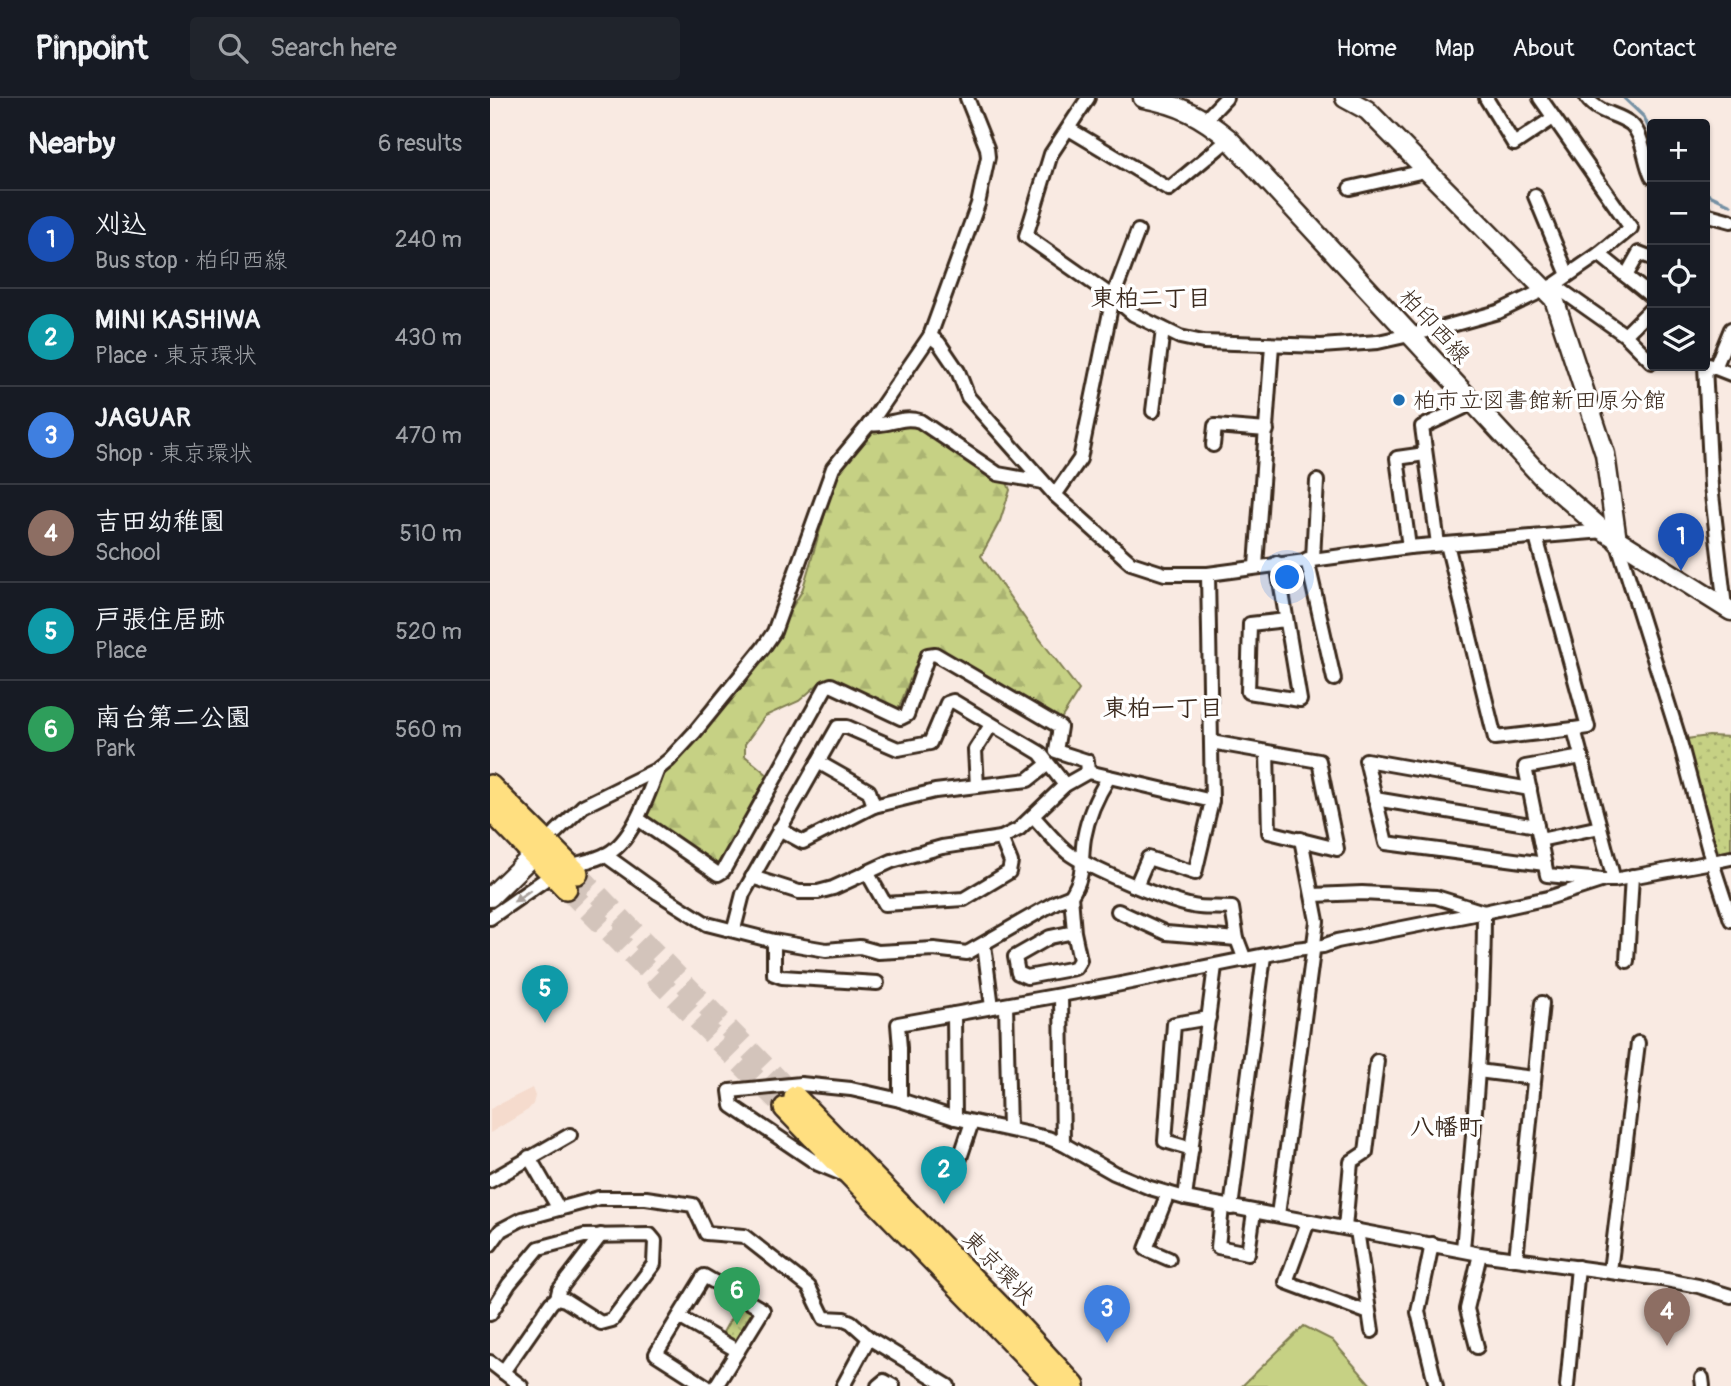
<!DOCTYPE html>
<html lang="en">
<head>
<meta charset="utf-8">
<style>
	body { margin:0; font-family:Pangolin,"Klee One",sans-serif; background:#20242c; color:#f1f3f6 }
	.controls { position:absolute; right:21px; top:21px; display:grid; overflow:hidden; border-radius:7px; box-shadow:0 2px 5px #0004 }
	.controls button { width:63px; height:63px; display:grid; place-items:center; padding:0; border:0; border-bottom:2px solid #363941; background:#171b24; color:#f1f3f6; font:35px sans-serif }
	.you { position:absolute; left:798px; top:480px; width:24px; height:24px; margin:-18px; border:5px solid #fff; border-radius:50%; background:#1a73e8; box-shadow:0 0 0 10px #1a73e833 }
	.badge { display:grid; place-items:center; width:46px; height:46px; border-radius:50%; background:#1f6fb2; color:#fff; font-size:23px; font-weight:700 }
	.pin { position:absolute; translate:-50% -58px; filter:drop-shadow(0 2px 4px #0008) }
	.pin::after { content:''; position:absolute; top:37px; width:24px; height:21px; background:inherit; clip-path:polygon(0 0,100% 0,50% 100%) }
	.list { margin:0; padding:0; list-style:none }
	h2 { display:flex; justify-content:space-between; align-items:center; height:91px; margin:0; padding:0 28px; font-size:30px }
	h2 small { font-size:23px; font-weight:400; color:#9ea1a6 }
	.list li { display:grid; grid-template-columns:46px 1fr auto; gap:21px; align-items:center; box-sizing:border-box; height:98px; padding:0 28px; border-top:2px solid #363941 }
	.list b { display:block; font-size:26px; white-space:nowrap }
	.list p { margin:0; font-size:23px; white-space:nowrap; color:#9ea1a6 }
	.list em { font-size:23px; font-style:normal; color:#9ea1a6 }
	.icon { flex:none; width:38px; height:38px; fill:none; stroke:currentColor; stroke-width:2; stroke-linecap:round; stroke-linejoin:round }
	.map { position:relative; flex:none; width:1241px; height:1288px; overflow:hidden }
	header { display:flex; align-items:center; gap:42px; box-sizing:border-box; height:98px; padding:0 35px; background:#171b24; border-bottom:2px solid #363941 }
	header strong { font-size:33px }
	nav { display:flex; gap:38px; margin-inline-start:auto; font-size:24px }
	.search { width:490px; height:63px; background:#20242c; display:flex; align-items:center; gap:18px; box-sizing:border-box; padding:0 24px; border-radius:7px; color:#9ea1a6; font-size:26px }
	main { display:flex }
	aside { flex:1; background:#171b24 }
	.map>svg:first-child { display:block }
</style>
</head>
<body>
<header>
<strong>Pinpoint</strong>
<div class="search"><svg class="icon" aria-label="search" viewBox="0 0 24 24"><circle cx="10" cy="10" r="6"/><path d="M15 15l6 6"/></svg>Search here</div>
<nav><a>Home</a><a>Map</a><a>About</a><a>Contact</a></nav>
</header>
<main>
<aside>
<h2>Nearby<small>6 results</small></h2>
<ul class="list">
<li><span class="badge" style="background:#1a4fb4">1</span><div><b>刈込</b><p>Bus stop · 柏印西線</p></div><em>240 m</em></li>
<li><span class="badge" style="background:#0f9aa8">2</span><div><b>MINI KASHIWA</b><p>Place · 東京環状</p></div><em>430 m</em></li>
<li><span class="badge" style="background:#3f7fe0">3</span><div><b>JAGUAR</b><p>Shop · 東京環状</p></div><em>470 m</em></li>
<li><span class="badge" style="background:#8d6e63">4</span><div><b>吉田幼稚園</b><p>School</p></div><em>510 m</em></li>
<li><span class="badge" style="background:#0f9aa8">5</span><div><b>戸張住居跡</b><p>Place</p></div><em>520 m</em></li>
<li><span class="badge" style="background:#2e9e5b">6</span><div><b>南台第二公園</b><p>Park</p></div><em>560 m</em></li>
</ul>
</aside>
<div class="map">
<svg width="1241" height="1288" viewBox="0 0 1241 1288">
	<defs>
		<pattern id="forest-firs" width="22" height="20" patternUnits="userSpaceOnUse" patternTransform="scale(1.75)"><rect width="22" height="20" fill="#c6d184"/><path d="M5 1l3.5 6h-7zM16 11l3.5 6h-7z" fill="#abb472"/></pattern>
		<pattern id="park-dots" width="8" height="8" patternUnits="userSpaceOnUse" patternTransform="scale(1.75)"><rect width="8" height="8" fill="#c6d184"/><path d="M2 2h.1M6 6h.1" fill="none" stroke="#abb472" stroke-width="1.8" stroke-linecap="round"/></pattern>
	</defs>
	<rect width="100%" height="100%" fill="#f9eae2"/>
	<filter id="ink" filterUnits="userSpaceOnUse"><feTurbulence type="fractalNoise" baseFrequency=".0143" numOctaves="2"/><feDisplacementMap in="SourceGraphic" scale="14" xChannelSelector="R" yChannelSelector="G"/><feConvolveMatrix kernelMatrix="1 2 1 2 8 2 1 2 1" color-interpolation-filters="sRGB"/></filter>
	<g filter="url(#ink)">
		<path fill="#f5dbcd" d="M42,990L45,998L43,1006L38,1012L0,1035V1011Z"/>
		<path fill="#c6d184" stroke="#807e51" stroke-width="2" d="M814,1228L842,1242L882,1288H752Z"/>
		<path fill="url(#forest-firs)" stroke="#807e51" stroke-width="2" d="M414,324L447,331L512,372L520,392L510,423L491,458L543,532L589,592L571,621L443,551H432L408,612L333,582L309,603L275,618L255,646V658L279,678L227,768L156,721L171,676L198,652L262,575L312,493L347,375L381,331Z"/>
		<g fill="url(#park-dots)" stroke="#807e51" stroke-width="2">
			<path d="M1219,638L1241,639V757L1227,760L1195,641Z"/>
			<path d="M250,1204L263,1212V1217L248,1244L242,1245L231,1238Z"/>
		</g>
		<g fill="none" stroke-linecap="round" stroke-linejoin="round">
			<g stroke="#7691a4" stroke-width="3.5">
				<path d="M1134,0L1154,19L1162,38"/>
				<path d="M1215,95L1241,107"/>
			</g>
			<g stroke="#d3c4bb" stroke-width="21" stroke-dasharray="21 10" stroke-linecap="butt">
				<path d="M87,775L305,999"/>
				<path d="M76,790L295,1010"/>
			</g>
			<g stroke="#3b2a1e" stroke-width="18">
				<g id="street">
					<path d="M598,0L561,56L536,138L623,199L648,133"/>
					<path d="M996,0L1024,46L1063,20"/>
					<path d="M1050,0L1141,130L1109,156"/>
					<path d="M1097,0C1109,16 1127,15 1141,26C1154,38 1154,63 1162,79"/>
					<path d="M715,22L736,0"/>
					<path d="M579,31L679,91L739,41"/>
					<path d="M860,90L939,72"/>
					<path d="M1045,98L1078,177"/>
					<path d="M1215,116L1241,123"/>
					<path d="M1136,178L1149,155L1162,160"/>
					<path d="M1064,187L1109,156L1162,199"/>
					<path d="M1135,237L1162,210"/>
					<path d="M440,238L449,245L468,273L478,299L565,397L641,465L675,476H718L919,449L1114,433"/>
					<path d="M1218,267L1241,276"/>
					<path d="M1215,268L1221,388L1235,509"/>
					<path d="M1225,270L1241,231"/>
					<path d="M663,313L673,231"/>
					<path d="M379,326C399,329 410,317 430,323L508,376L553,384"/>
					<path d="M723,347L725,328L777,332"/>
					<path d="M565,397L590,361L623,199L643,216L690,239L713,244L831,248L888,244L951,230L1008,214L1064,187L1135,237L1162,264"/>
					<path d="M1046,439L1098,629L1084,631L1124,782L1222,764L1241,822"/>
					<path d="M1127,443L1189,640L1222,764L1241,760"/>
					<path d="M948,446L932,329L983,305"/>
					<path d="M957,446L1005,640L1084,631"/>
					<path d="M919,449L907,360L935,356"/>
					<path d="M817,461L844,581"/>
					<path d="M823,461L827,383"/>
					<path d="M787,465L810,602L758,594L760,526L796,522"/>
					<path d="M766,468L782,247"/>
					<path d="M721,644L829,663L847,751L779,734L777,654"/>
					<path d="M1092,659L1035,669L1057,777L1113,782"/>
					<path d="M328,664L379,693L384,708"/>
					<path d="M487,688L485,652L501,627"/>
					<path d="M1040,691L876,662L896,745L1055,766"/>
					<path d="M885,701L1047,728"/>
					<path d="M543,718C554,730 565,744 577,754C596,769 685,807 709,809C719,810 731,809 742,810L747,841L755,862"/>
					<path d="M148,721L228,776L233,773L336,589L341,587L411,620L417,617L438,557L445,556L570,629L566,653L597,663L598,674"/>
					<path d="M289,731L313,744L384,708L445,693L538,682L558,666"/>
					<path d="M66,734L93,708L168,671L179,662L204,635L273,550L284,534L343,370L381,324L440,238L488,106L498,59L497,50L477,0"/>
					<path d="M1050,742L1110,729"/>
					<path d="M115,757L168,795L217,826L284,843L336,852L370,849L388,854L444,851L477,855L566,804L581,798C596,775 590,765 594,740C598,717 607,698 619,679"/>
					<path d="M80,768C92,764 106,762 117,756C143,743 158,696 168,671"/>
					<path d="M377,774L395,806L474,801L519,774L521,764L511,740"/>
					<path d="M262,779L309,794H328L343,790L402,763L452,749L511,740L529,731L575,687L598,674L722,703"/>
					<path d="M646,788L658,760L705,775L722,703L718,476"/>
					<path d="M823,797L872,795L946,799L994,814C994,927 983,1039 973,1151"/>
					<path d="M581,798L584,834L590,862L585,870L537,879L528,875L525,859L560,839L584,834"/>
					<path d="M628,813L676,835L747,841"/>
					<path d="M0,820L63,776"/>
					<path d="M244,831L253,796L348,629H357L408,651L440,645L457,605L463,603L550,655L575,687"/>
					<path d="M284,843V876L292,879L387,885"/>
					<path d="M494,847L502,909"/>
					<path d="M1137,863L1142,778"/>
					<path d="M571,898L573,1046"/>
					<path d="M516,907L519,1031"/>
					<path d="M464,916L465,1020"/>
					<path d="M988,973L1044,980"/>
					<path d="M410,1002V950L408,926L626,887L805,851L833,848L847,843L994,814L1058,800L1114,782H1124"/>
					<path d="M702,1051L675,1043L684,926L719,920"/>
					<path d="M39,1059L69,1111"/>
					<path d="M465,1075L482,1024"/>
					<path d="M352,1076L328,1066L242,1008L240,993L311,986L361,991L410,1002L465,1020L558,1040L573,1046L624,1075L660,1090L695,1100L990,1156L1171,1181L1208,1188L1241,1198"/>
					<path d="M0,1083L80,1037"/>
					<path d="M678,1095L656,1151L679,1161"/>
					<path d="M695,1100L725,868"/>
					<path d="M732,1109L728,1149L758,1155L764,1114"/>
					<path d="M741,1110L774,858"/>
					<path d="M788,1117L827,823L811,741"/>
					<path d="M818,1124L796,1184L879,1215"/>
					<path d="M855,1130L861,1064L876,1054L887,963"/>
					<path d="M867,1132L882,1233"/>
					<path d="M942,1146L928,1214L946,1288"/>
					<path d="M0,1147L11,1132L32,1121L109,1100H156L203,1107L216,1135L254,1138L319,1189L334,1220L354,1221L361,1224L379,1240L458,1288"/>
					<path d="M1026,1161L1052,905"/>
					<path d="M1120,1173L1148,945"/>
					<path d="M67,1200L69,1192L111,1137"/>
					<path d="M0,1216L19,1186L49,1150L94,1138L160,1137L165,1143L164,1166L122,1222L111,1225L75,1202L67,1200L61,1205L13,1274"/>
					<path d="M189,1219L248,1253"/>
					<path d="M987,1249L977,1211L990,1156"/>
					<path d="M0,1264L31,1288"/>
					<path d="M1212,1280L1213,1288"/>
					<path d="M216,1288L166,1256L214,1178L273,1212L226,1288"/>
					<path d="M353,1288L379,1240"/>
					<path d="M388,1288L394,1283L403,1288"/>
					<path d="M1077,1288L1088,1169"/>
				</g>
			</g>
			<g stroke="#3b2a1e" stroke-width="23">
				<g id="secondary">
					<path d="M653,0C690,7 710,17 739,41L1051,378L1114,433L1241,513"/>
					<path d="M855,0L877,12L1064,201L1115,356L1127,443"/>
					<path d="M0,799L37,763"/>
				</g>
			</g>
			<g stroke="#3b2a1e" stroke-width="26">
				<g id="highway">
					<path d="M0,688L87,775"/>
					<path d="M0,711L76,790"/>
					<path d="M305,999L527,1226L584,1288"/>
					<path d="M295,1010L565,1288"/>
				</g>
			</g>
			<use href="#street" stroke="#fff" stroke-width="12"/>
			<use href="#secondary" stroke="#fff" stroke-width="18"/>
			<use href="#highway" stroke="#ffdf80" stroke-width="21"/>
		</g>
		<defs><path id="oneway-solid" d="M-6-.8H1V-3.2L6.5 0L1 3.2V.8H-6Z" transform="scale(1.75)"/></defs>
		<use fill="#a79f9a" href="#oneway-solid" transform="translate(32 798) rotate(145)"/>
	</g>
	<circle fill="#1f6fb2" stroke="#fff" stroke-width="2.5" cx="909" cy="302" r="7"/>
	<g text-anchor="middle" stroke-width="7" stroke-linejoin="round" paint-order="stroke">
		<g font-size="23" fill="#3b2a1e" stroke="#fff">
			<text transform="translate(945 228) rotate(47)" y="8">柏印西線</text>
			<text transform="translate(509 1169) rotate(46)" y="8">東京環状</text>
		</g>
		<g font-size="23" fill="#3b2a1e" stroke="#fff" text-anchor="start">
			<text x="923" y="310">柏市立図書館新田原分館</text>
		</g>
		<g font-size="24" font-weight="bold" fill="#3b2a1e" stroke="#fff">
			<text x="661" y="208">東柏二丁目</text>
			<text x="673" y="618">東柏一丁目</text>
			<text x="956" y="1037">八幡町</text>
		</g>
	</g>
</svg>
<div class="controls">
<button>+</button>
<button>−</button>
<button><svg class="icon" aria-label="locate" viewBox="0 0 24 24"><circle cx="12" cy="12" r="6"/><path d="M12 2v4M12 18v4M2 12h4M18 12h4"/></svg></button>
<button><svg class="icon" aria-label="layers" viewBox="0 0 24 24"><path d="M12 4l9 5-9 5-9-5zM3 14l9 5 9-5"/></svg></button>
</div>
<div class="you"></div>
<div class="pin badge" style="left:1191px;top:473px;background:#1a4fb4">1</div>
<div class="pin badge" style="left:454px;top:1106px;background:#0f9aa8">2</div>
<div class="pin badge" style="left:617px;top:1245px;background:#3f7fe0">3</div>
<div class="pin badge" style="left:1177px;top:1248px;background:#8d6e63">4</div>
<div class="pin badge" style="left:55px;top:925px;background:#0f9aa8">5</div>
<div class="pin badge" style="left:247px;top:1227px;background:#2e9e5b">6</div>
</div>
</main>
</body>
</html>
